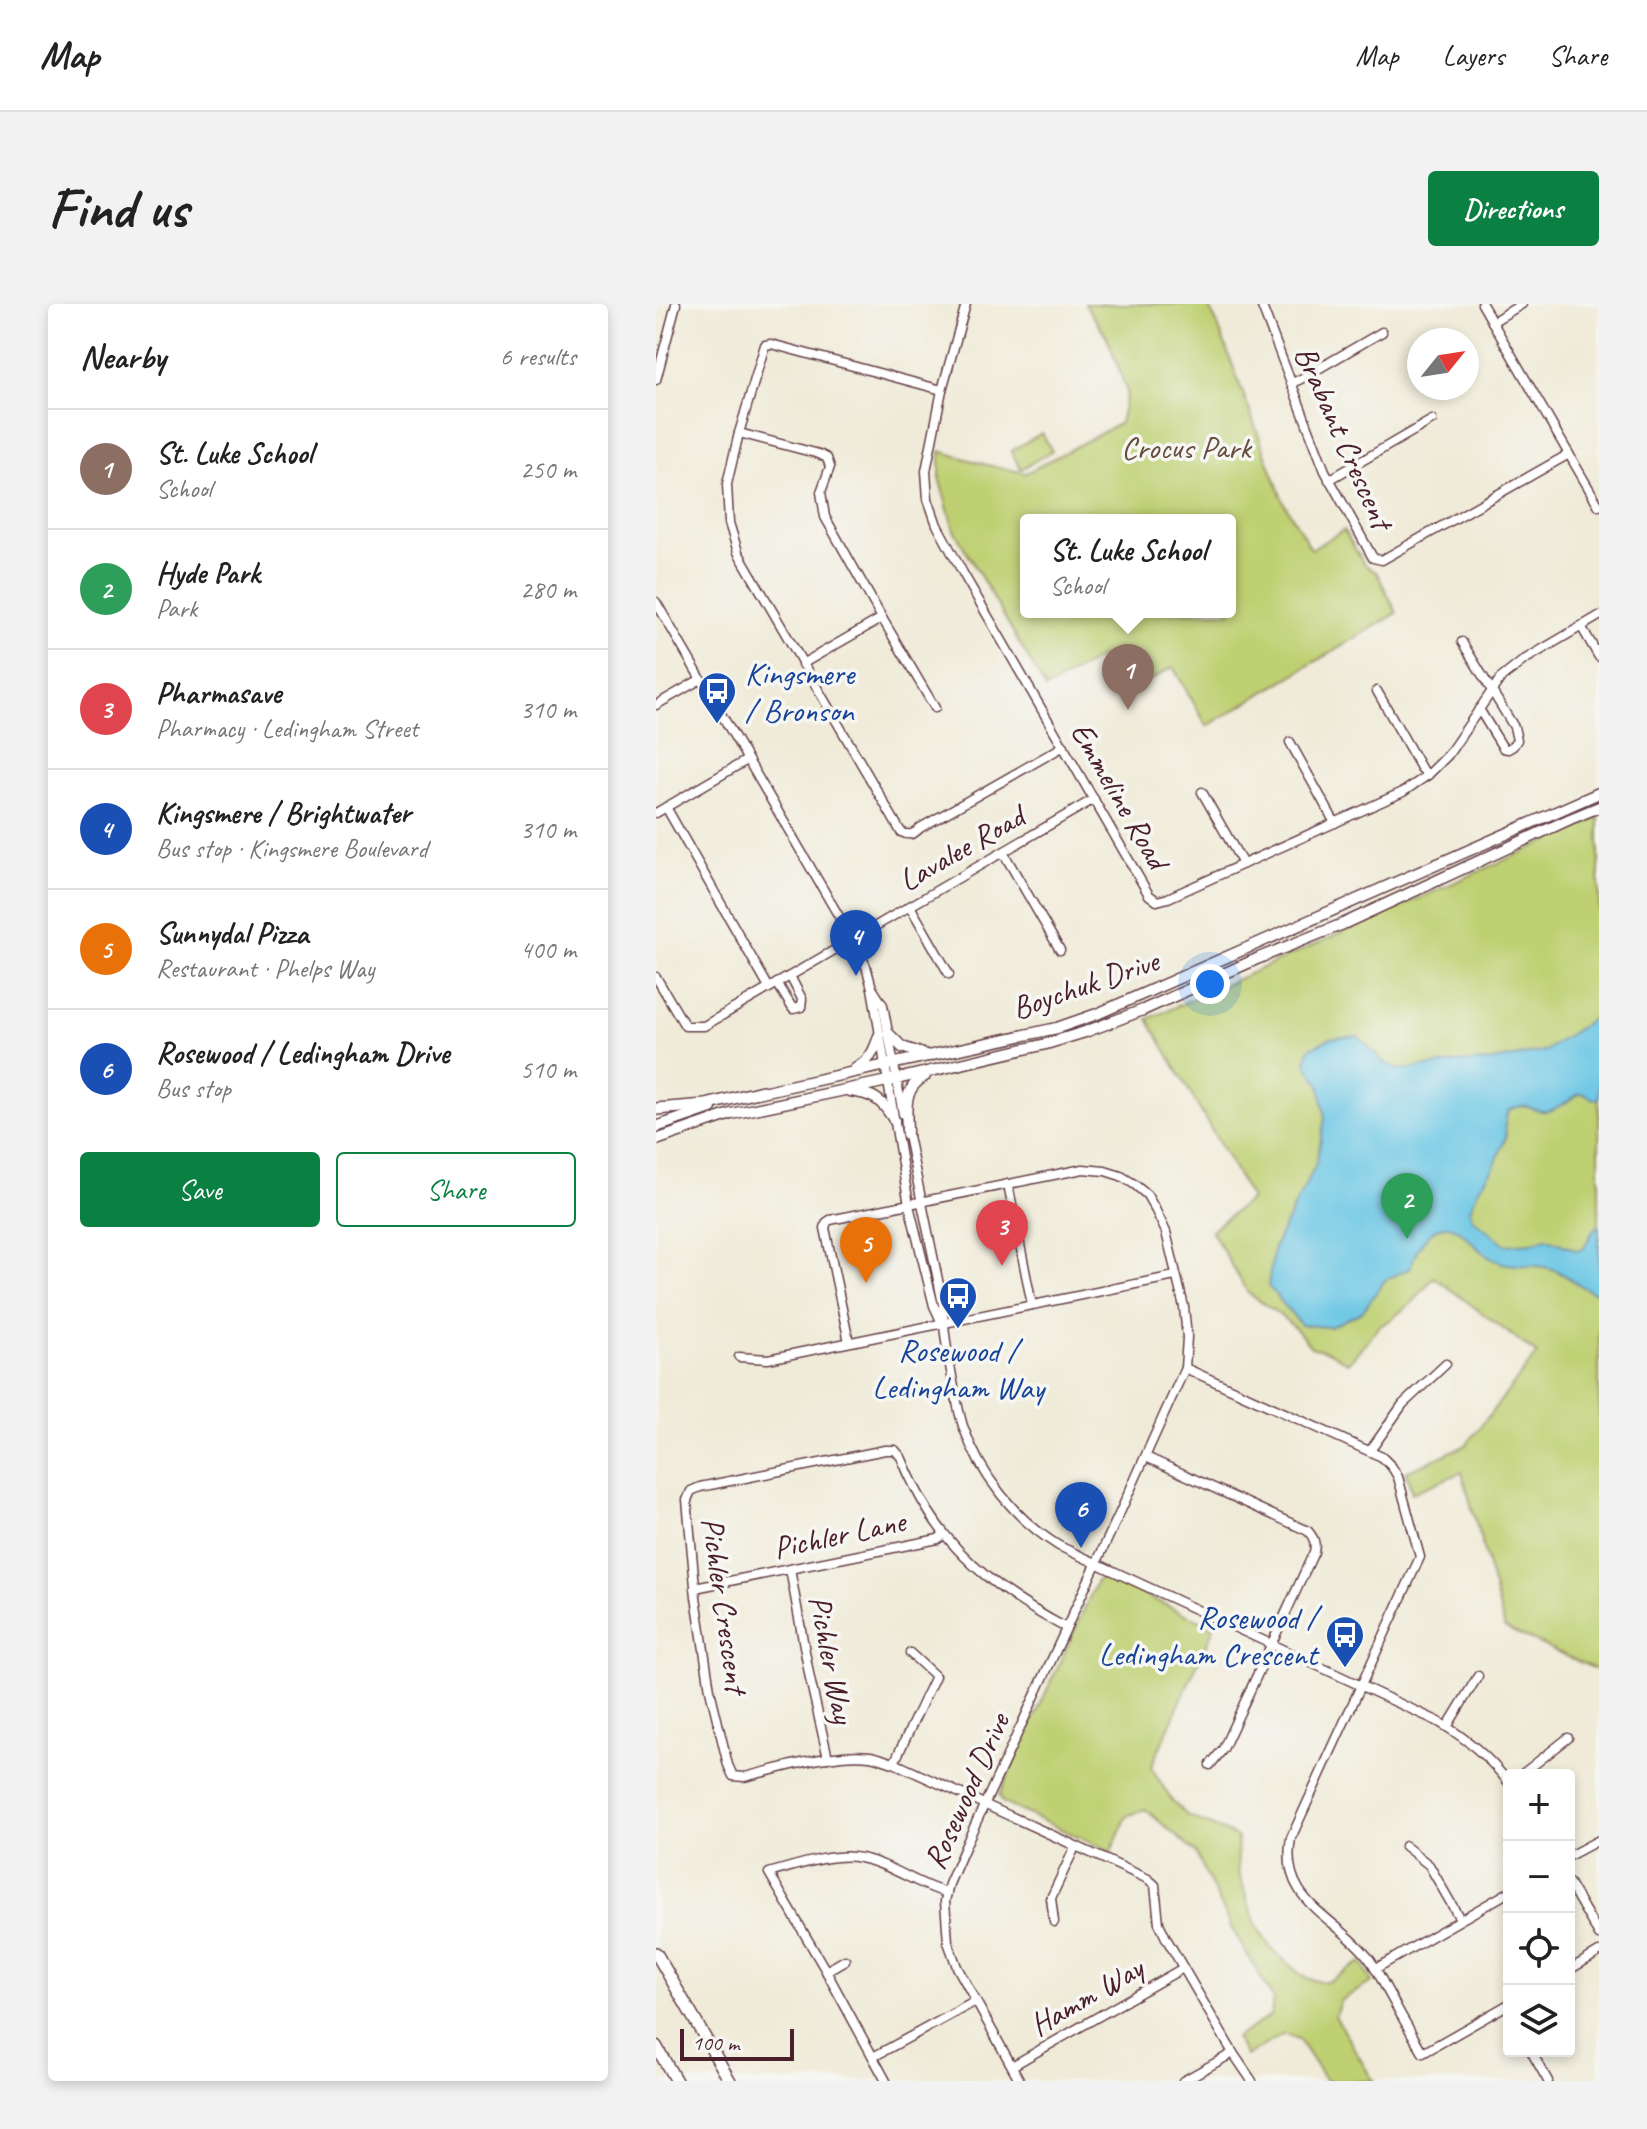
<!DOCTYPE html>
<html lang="en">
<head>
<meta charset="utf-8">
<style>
	body { margin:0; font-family:Caveat,sans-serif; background:#f2f2f2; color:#222 }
	.controls { position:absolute; right:24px; bottom:24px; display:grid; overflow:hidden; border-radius:8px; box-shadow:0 4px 12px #0003 }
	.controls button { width:72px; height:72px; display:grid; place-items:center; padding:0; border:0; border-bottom:2px solid #e0e0e0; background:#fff; color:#222; font:40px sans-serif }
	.compass { position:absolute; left:751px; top:24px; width:72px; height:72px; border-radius:50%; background:#fff; box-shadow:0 4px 12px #0003; rotate:60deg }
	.scale { position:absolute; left:24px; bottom:20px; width:114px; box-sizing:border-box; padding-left:8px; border:4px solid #4a1f2b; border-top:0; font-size:22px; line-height:28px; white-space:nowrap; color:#4a1f2b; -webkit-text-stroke:6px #f6f6f2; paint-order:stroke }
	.you { position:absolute; left:554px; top:680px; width:28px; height:28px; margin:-20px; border:6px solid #fff; border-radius:50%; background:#1a73e8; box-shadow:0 0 0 12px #1a73e833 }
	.badge { display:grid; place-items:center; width:52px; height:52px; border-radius:50%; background:#0b8043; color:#fff; font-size:26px; font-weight:700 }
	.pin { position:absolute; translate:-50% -66px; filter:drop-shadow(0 2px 4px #0008) }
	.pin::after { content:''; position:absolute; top:42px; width:28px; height:24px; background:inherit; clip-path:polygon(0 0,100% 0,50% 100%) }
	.popup { position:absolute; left:364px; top:210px; width:216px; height:104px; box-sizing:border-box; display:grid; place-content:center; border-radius:8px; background:#fff; filter:drop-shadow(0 2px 6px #0005); font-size:26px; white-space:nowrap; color:#767676 }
	.popup b { font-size:30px; color:#222 }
	.popup::after { content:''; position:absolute; left:50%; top:100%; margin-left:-16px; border:16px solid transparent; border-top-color:#fff }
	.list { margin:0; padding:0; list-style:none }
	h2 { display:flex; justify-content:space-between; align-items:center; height:104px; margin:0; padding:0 32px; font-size:34px }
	h2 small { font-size:26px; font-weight:400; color:#767676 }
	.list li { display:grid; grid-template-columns:52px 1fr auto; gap:24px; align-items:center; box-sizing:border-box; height:120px; padding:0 32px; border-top:2px solid #e0e0e0 }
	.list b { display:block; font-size:30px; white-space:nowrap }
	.list p { margin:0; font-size:26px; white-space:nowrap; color:#767676 }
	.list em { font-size:26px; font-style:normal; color:#767676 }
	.actions { display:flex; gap:16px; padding:24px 32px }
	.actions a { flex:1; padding:18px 0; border:2px solid #0b8043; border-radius:8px; text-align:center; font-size:28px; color:#0b8043 }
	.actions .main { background:#0b8043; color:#fff }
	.icon { flex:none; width:44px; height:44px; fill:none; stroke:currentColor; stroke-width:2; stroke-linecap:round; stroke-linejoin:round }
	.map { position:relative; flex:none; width:943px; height:1777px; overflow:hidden; border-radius:8px }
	header { display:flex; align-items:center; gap:48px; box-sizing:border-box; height:112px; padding:0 40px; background:#fff; border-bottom:2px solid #e0e0e0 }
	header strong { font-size:38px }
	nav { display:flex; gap:44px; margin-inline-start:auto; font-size:28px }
	.intro { display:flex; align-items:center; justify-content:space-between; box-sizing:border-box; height:192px; padding:0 48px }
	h1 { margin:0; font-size:56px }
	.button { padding:20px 36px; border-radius:8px; background:#0b8043; color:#fff; font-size:28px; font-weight:700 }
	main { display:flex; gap:48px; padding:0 48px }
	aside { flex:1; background:#fff; border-radius:8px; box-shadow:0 4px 12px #0003 }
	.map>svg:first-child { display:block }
</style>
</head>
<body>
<header>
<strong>Map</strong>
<nav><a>Map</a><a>Layers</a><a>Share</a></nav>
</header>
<div class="intro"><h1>Find us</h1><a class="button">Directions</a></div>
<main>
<aside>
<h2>Nearby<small>6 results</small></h2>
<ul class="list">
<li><span class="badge" style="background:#8d6e63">1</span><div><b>St. Luke School</b><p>School</p></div><em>250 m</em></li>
<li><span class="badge" style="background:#2e9e5b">2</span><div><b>Hyde Park</b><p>Park</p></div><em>280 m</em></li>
<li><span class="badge" style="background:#e0444e">3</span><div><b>Pharmasave</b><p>Pharmacy · Ledingham Street</p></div><em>310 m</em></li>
<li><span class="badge" style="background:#1a4fb4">4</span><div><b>Kingsmere / Brightwater</b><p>Bus stop · Kingsmere Boulevard</p></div><em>310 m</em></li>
<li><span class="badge" style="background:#e8710a">5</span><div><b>Sunnydal Pizza</b><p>Restaurant · Phelps Way</p></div><em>400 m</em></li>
<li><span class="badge" style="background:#1a4fb4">6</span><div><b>Rosewood / Ledingham Drive</b><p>Bus stop</p></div><em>510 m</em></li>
</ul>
<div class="actions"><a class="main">Save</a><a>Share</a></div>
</aside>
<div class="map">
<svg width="943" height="1777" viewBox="0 0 943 1777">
	<rect width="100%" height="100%" fill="#f6f6f2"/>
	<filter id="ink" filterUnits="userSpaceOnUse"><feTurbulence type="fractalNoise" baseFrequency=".0125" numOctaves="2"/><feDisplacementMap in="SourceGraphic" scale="16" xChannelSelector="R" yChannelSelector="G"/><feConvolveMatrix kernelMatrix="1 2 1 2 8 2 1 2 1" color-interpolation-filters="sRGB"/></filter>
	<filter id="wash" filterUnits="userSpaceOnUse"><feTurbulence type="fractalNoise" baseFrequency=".006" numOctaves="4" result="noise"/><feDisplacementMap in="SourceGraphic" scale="32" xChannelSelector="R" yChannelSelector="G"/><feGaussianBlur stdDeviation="1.8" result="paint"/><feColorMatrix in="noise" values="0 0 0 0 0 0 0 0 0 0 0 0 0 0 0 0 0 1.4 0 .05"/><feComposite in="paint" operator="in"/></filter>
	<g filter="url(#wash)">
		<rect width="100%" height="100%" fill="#f0ebd8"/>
		<g fill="#bfd072" stroke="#84784e" stroke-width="2" fill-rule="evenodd">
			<path d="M429,0H551L561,19L627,197L655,245L688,226L708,260L721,269L741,309L551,422L517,363L473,389L468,387L446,352L390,385L298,226L284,177V147L331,161L370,169L464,119L471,88L451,33ZM370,216H574V308H370Z"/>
			<path d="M386,129L396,147L365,165L355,147Z"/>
			<path d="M943,514V1367L849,1324L806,1168L756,1189L750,1168L810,1141L881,1050L778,973L758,997L733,1017L724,1022L692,1059L674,1048L655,1043L641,1026L625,1012L592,989L555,926L595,895L492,715Z"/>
			<path d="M445,1274H451L558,1323L495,1463L516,1497L532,1512L581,1533L582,1567L600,1621L614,1643L647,1673L664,1678H671L705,1658L716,1678L684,1697L679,1712L717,1777H670L642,1735L628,1730L590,1752L579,1734L614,1712L618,1696L579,1630L539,1548L489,1505L471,1512L455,1548L347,1499L343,1491L441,1277Z"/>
		</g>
		<path fill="#66c5e4" stroke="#587288" stroke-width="2" d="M936,715L943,716V795H938L926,789C914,794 903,806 891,807C876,809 872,796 853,806L849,815L850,833L838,863L822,886L814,906L816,914L850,941L875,939L890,934L922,947L928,944L938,925L943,922V990C926,986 915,973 899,966C882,958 857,965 838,956C824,949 817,938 805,928C780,908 760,944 754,964L729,976L706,1008L674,1023L645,1021L612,982L618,943L660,860L669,814L664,781L650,759L653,745L674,734L702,732L726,757L743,766L799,759L837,757L889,747Z"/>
	</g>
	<g filter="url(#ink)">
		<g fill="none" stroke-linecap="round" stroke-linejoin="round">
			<g stroke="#633e45" stroke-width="11">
				<g id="minor">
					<path d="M310,0L286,86L270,167L272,195L281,221L308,271L493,591L501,597L512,594L747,488L772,471L792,451L844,375L868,356L943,312"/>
					<path d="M605,0L669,167L717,254L726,256L913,150"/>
					<path d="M826,0L943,202"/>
					<path d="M836,18L866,0"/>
					<path d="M0,76L20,0"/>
					<path d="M635,79L643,76L726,28"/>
					<path d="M286,86L115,40L109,41L83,129L71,180L73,219L82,248L245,528C253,532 257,531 264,524L408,442"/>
					<path d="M83,129L163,150L171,154L174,163L165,188L169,213L226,314L146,360"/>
					<path d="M673,176L776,116"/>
					<path d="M0,298L192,628L210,662L216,684L253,901L278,1002L285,1017"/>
					<path d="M226,314L279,404"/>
					<path d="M925,322L943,353"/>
					<path d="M806,338L858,423L861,436L857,442L852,445L847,444L823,405"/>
					<path d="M721,387L765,464L772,471"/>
					<path d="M0,401L45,375"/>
					<path d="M634,438L679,519"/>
					<path d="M546,488L587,560"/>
					<path d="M10,503L113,684"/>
					<path d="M0,509L91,456"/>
					<path d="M347,548L404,646"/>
					<path d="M254,602L293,670"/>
					<path d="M0,673L29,722H48L438,495"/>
					<path d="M121,679L137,705L145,703L146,695L134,672"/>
					<path d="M216,684L227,701L247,810"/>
					<path d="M251,827L287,1000C287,1021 290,1041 294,1062C298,1082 301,1103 307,1122C324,1171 359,1215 403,1242L781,1417C809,1433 833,1453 853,1479"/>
					<path d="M352,880L376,1001"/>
					<path d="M193,1038L169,924L171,918L174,916L427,865L449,867L465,872L478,880L491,891L500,907L510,928L528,1003L531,1033L529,1064L466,1204L312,1536L293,1580L289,1597L292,1638L301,1663L364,1777"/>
					<path d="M83,1053L112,1055L519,972"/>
					<path d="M529,1064L726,1153L736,1163L742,1173L764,1253L635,1534C623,1598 678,1611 711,1652C719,1661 724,1673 730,1684C742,1706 754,1727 767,1749L853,1700"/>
					<path d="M714,1147L747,1100L790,1060"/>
					<path d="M490,1153L652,1227C658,1234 660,1239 658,1248L567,1445L554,1461"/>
					<path d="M134,1265L154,1375L172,1454"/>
					<path d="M39,1284L282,1235L288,1230"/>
					<path d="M410,1324C356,1295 306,1261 273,1208C262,1191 253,1172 245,1153L239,1146H229L44,1183L35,1187L31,1196L40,1293L54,1386L72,1461L77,1472L88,1473C124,1465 179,1447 214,1452C222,1453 230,1457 238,1459L492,1575L499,1581L503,1619L510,1634L577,1749L596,1777"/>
					<path d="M791,1423L822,1372"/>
					<path d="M238,1459L279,1372L254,1349"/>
					<path d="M865,1471L912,1434"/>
					<path d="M749,1542L773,1561L804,1615"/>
					<path d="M913,1552L943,1536"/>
					<path d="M913,1579L943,1631"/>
					<path d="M398,1618L395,1594L419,1543"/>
					<path d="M719,1665L853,1588"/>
					<path d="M913,1666L943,1648"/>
					<path d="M170,1667L189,1656"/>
					<path d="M875,1747L892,1777"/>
					<path d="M217,1753L320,1697"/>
					<path d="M356,1762L527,1664"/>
					<path d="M230,1777L170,1667L113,1569C138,1562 179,1548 204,1554C235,1560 261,1581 291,1589"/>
					<path d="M527,1777L577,1749"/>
				</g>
			</g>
			<g stroke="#633e45" stroke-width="13">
				<g id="major">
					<path d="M232,729L246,743L273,752"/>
					<path d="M199,765C214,756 218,748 223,732"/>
					<path d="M194,787C218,790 226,796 238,816"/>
					<path d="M101,789L401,724L441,710L943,489"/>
					<path d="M0,823L55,804"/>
					<path d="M251,830C251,805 245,786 269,772"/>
					<path d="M0,836L75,810L241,775L390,740L429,728L487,706L603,654L687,620L914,515L943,503"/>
				</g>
			</g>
			<g stroke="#633e45" stroke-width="14">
				<g id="highway">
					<path d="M0,805L50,801L106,787"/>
					<path d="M0,1649L74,1777"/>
					<path d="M0,1742L20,1777"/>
				</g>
			</g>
			<use href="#minor" stroke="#fff" stroke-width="8"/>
			<use href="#major" stroke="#fff" stroke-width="10"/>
			<use href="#highway" stroke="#fff" stroke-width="11"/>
		</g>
	</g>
	<defs>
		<g id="bus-pin" transform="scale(2)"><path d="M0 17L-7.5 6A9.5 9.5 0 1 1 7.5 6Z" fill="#1a4fb4" stroke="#f6f6f2"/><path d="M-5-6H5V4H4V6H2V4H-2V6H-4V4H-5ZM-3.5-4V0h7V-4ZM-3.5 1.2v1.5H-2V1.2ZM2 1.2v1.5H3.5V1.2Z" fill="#fff"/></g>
	</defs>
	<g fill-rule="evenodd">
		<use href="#bus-pin" x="61" y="387"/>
		<use href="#bus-pin" x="302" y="992"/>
		<use href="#bus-pin" x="689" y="1331"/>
	</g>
	<g text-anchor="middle" stroke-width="7" stroke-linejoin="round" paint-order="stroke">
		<g font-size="32" fill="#4a1f2b" stroke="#f6f6f2">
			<text transform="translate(688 133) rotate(66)" y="11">Brabant Crescent</text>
			<text transform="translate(464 491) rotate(60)" y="11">Emmeline Road</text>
			<text transform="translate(305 544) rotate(-30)" y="11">Lavalee Road</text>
			<text transform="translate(429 680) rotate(-19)" y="11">Boychuk Drive</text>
			<text transform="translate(183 1230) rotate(-12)" y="11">Pichler Lane</text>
			<text transform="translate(69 1301) rotate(82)" y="11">Pichler Crescent</text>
			<text transform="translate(176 1355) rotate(79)" y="11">Pichler Way</text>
			<text transform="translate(310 1487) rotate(-66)" y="11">Rosewood Drive</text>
			<text transform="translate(430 1692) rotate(-30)" y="11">Hamm Way</text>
		</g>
		<g font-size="32" fill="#674b3d" stroke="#f6f6f2">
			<text x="530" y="154">Crocus Park</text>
		</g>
		<g font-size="32" fill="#164399" stroke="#f6f6f2" text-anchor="start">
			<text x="89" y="380">Kingsmere<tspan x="89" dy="37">/ Bronson</tspan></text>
			<text x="302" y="1057" text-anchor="middle">Rosewood /<tspan x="302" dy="37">Ledingham Way</tspan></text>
			<text x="661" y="1324" text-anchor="end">Rosewood /<tspan x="661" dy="37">Ledingham Crescent</tspan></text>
		</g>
	</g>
</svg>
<div class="controls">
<button>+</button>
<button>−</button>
<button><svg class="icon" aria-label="locate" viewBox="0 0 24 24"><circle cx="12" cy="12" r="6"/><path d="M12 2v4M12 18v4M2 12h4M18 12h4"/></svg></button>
<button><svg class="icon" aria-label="layers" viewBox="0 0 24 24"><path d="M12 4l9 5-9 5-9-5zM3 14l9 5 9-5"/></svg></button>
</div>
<svg class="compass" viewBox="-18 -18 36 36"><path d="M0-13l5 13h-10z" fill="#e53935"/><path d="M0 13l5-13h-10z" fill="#767676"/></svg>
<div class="scale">100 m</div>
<div class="you"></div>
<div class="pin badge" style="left:472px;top:406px;background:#8d6e63">1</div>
<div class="popup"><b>St. Luke School</b>School</div>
<div class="pin badge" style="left:751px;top:935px;background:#2e9e5b">2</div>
<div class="pin badge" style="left:346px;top:962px;background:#e0444e">3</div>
<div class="pin badge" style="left:200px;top:672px;background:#1a4fb4">4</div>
<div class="pin badge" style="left:210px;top:979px;background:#e8710a">5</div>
<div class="pin badge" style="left:425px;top:1244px;background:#1a4fb4">6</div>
</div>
</main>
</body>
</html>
